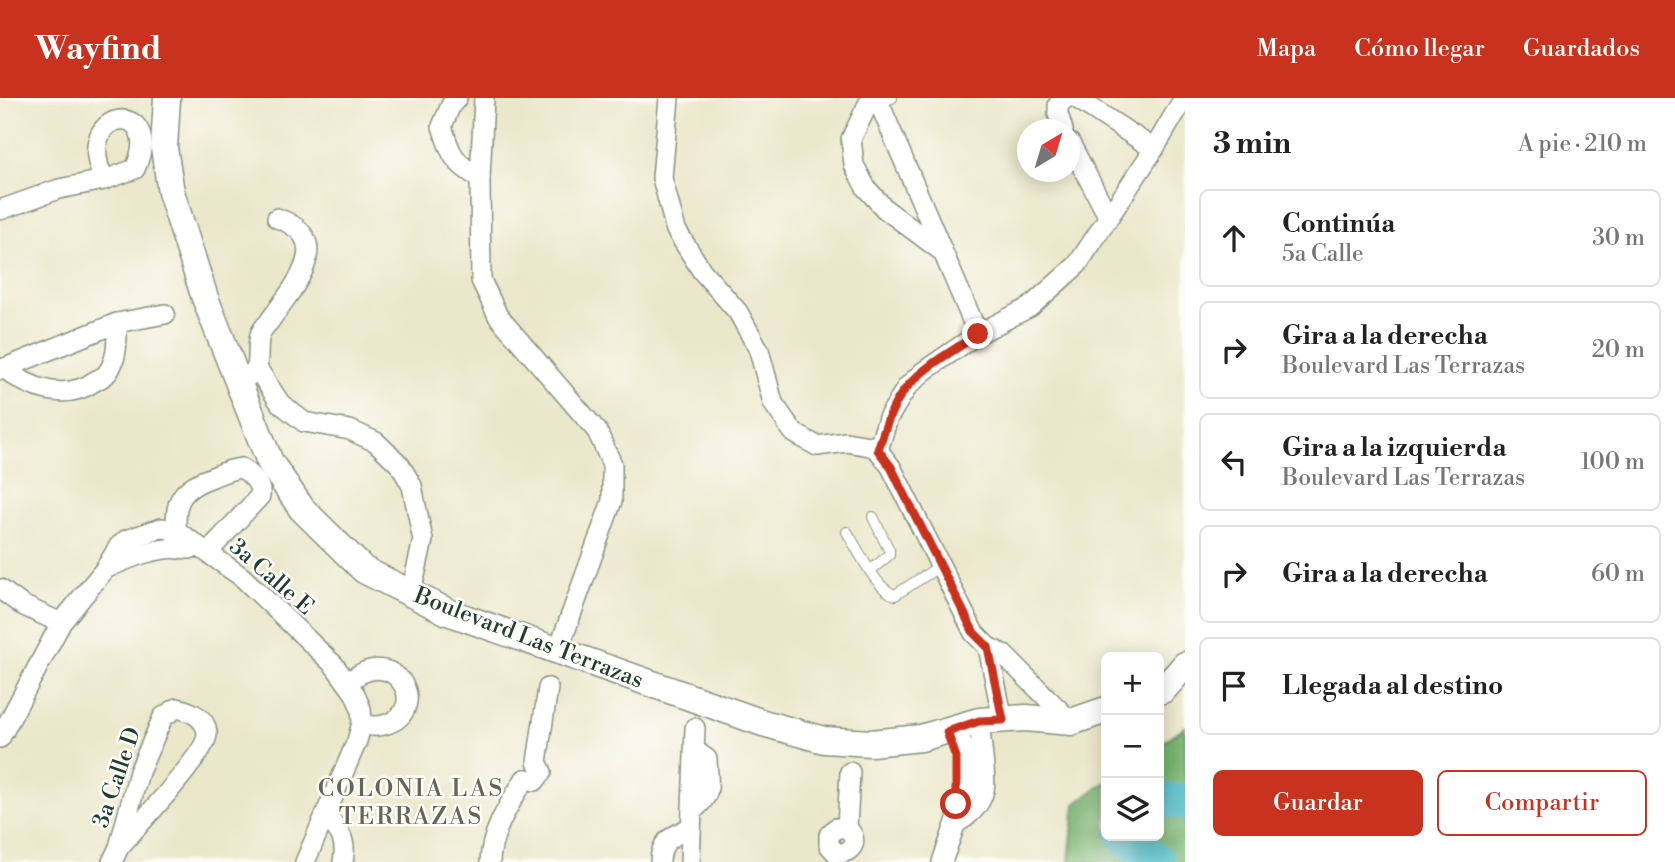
<!DOCTYPE html>
<html lang="es">
<head>
<meta charset="utf-8">
<style>
	body { margin:0; font-family:"Libre Bodoni",serif; background:#f2f2f2; color:#222 }
	.controls { position:absolute; right:21px; bottom:21px; display:grid; overflow:hidden; border-radius:10px; box-shadow:0 4px 18px #0003 }
	.controls button { width:63px; height:63px; display:grid; place-items:center; padding:0; border:0; border-bottom:2px solid #e0e0e0; background:#fff; color:#222; font:35px sans-serif }
	.compass { position:absolute; left:1017px; top:21px; width:63px; height:63px; border-radius:50%; background:#fff; box-shadow:0 4px 18px #0003; rotate:38deg }
	.stop { position:absolute; width:21px; height:21px; margin:-16px; border:5px solid #c8321e; border-radius:50%; background:#fff }
	.stop.end { background:#c8321e; border-color:#fff; box-shadow:0 2px 7px #0008 }
	.list { margin:0; padding:0; list-style:none }
	h2 { display:flex; justify-content:space-between; align-items:center; height:91px; margin:0; padding:0 28px; font-size:30px }
	h2 small { font-size:23px; font-weight:400; color:#767676 }
	.list li { display:grid; grid-template-columns:46px 1fr auto; gap:21px; align-items:center; box-sizing:border-box; height:98px; margin:0 14px 14px; padding:0 14px; border:2px solid #e0e0e0; border-radius:10px }
	.list b { display:block; font-size:26px; white-space:nowrap }
	.list p { margin:0; font-size:23px; white-space:nowrap; color:#767676 }
	.list em { font-size:23px; font-style:normal; color:#767676 }
	.actions { display:flex; gap:14px; padding:21px 28px }
	.actions a { flex:1; padding:16px 0; border:2px solid #c8321e; border-radius:10px; text-align:center; font-size:24px; color:#c8321e }
	.actions .main { background:#c8321e; color:#fff }
	.icon { flex:none; width:38px; height:38px; fill:none; stroke:currentColor; stroke-width:2; stroke-linecap:round; stroke-linejoin:round }
	.map { position:relative; flex:none; width:1185px; height:764px; overflow:hidden }
	header { display:flex; align-items:center; gap:42px; box-sizing:border-box; height:98px; padding:0 35px; background:#c8321e; color:#fff }
	header strong { font-size:33px }
	nav { display:flex; gap:38px; margin-inline-start:auto; font-size:24px }
	main { display:flex }
	aside { flex:1; background:#fff }
	.map>svg:first-child { display:block }
</style>
</head>
<body>
<header>
<strong>Wayfind</strong>
<nav><a>Mapa</a><a>Cómo llegar</a><a>Guardados</a></nav>
</header>
<main>
<div class="map">
<svg width="1185" height="764" viewBox="0 0 1185 764">
	<rect width="100%" height="100%" fill="#fdfcf7"/>
	<filter id="ink" filterUnits="userSpaceOnUse"><feTurbulence type="fractalNoise" baseFrequency=".0143" numOctaves="2"/><feDisplacementMap in="SourceGraphic" scale="14" xChannelSelector="R" yChannelSelector="G"/><feConvolveMatrix kernelMatrix="1 2 1 2 8 2 1 2 1" color-interpolation-filters="sRGB"/></filter>
	<filter id="wash" filterUnits="userSpaceOnUse"><feTurbulence type="fractalNoise" baseFrequency=".00686" numOctaves="4" result="noise"/><feDisplacementMap in="SourceGraphic" scale="28" xChannelSelector="R" yChannelSelector="G"/><feGaussianBlur stdDeviation="1.57" result="paint"/><feColorMatrix in="noise" values="0 0 0 0 0 0 0 0 0 0 0 0 0 0 0 0 0 1.4 0 .05"/><feComposite in="paint" operator="in"/></filter>
	<g filter="url(#wash)">
		<rect width="100%" height="100%" fill="#ebe7ca"/>
		<path fill="#78b270" stroke="#4c7852" stroke-width="2" d="M1185,629V764H1069L1075,706L1106,684V738H1159V647Z"/>
		<g fill="none" stroke-linecap="round" stroke-linejoin="round">
			<g stroke="#49b7c2" stroke-width="35">
				<path d="M1159,702L1185,704"/>
				<path d="M1124,738L1158,764"/>
			</g>
		</g>
	</g>
	<g filter="url(#ink)">
		<g fill="none" stroke-linecap="round" stroke-linejoin="round">
			<g stroke="#85927f" stroke-width="12">
				<g id="lane">
					<path d="M879,4L892,0"/>
					<path d="M847,434C858,451 876,492 895,497L940,468"/>
					<path d="M871,472L889,457V452L873,419"/>
				</g>
			</g>
			<g stroke="#85927f" stroke-width="22">
				<g id="street">
					<path d="M457,0L451,7L442,28C450,55 454,66 480,80"/>
					<path d="M484,0L480,80L481,182L498,218L597,333L612,366V403L558,553"/>
					<path d="M669,0L662,80L676,132L702,173L738,214L759,252L773,305L794,335L817,348L846,344L870,348L878,352L891,369L974,535L988,549L1003,556L1071,624"/>
					<path d="M871,0L851,41L854,67L866,90L885,111L940,152"/>
					<path d="M877,0L978,236"/>
					<path d="M1076,0L1154,51"/>
					<path d="M1063,32L1058,16V7L1066,0"/>
					<path d="M1070,45L1108,118"/>
					<path d="M0,112L59,91L104,82L135,71C167,0 70,8 104,82"/>
					<path d="M4,270C29,291 66,304 95,283C99,281 106,278 108,274C118,260 117,241 117,225"/>
					<path d="M257,270L280,305L304,324L350,332L376,344L400,367L412,388L423,442L411,495"/>
					<path d="M0,272L117,225L165,216"/>
					<path d="M249,278L257,270C259,260 257,247 260,237C261,233 266,227 269,224C292,190 339,142 277,120"/>
					<path d="M878,352L888,320L907,289L924,273L978,236L1030,209L1077,167L1154,51L1184,0"/>
					<path d="M177,451C176,414 170,394 210,380C220,376 230,371 241,370C251,375 262,387 260,398L208,454"/>
					<path d="M105,471C131,459 160,447 190,451"/>
					<path d="M0,491L22,507L61,525"/>
					<path d="M988,549L1003,622"/>
					<path d="M348,585C394,542 434,613 384,627C376,629 370,629 362,625"/>
					<path d="M0,640L61,525L105,471L119,448L126,442L161,430L172,431L181,436L242,479L334,567L355,596L361,611L362,625L357,643L305,764"/>
					<path d="M525,681L535,683L542,674L537,664L548,590"/>
					<path d="M692,713C714,696 708,687 707,661L695,652"/>
					<path d="M326,719C341,733 347,744 343,764"/>
					<path d="M960,723C971,716 981,706 984,692C987,683 980,637 979,623"/>
					<path d="M847,730H836L829,737V747L836,755C853,756 860,742 847,730L850,674"/>
					<path d="M112,764L119,749L139,674L163,619L177,610C191,613 207,620 207,637C206,656 134,732 119,749"/>
					<path d="M490,764C491,733 509,707 525,681"/>
					<path d="M660,764C661,741 672,739 691,729"/>
					<path d="M690,764L695,630"/>
					<path d="M942,764L960,713C976,690 968,655 956,631"/>
				</g>
			</g>
			<g stroke="#85927f" stroke-width="29">
				<g id="secondary">
					<path d="M167,0L164,50L171,94L205,200L270,364L302,411L364,472L448,514L763,625L824,642L871,645L921,640L979,623L1026,620L1071,624L1106,612"/>
					<path d="M1159,593L1163,592L1185,567"/>
				</g>
			</g>
			<use href="#lane" stroke="#fff" stroke-width="10"/>
			<use href="#street" stroke="#fff" stroke-width="19"/>
			<use href="#secondary" stroke="#fff" stroke-width="26"/>
		</g>
	</g>
	<g fill="none" stroke-linecap="round" stroke-linejoin="round" filter="url(#ink)">
		<path stroke="#c8321e" stroke-width="9" d="M956,706V659L947,634L979,623L1003,622L988,549L974,535L891,369L878,352C885,330 892,305 908,288C926,267 955,252 978,236"/>
	</g>
	<g text-anchor="middle" stroke-width="5" stroke-linejoin="round" paint-order="stroke">
		<g font-size="23" fill="#1f3d34" stroke="#fdfcf7">
			<text transform="translate(272 478) rotate(41)" y="8">3a Calle E</text>
			<text transform="translate(529 539) rotate(21)" y="8">Boulevard Las Terrazas</text>
			<text transform="translate(116 679) rotate(-71)" y="8">3a Calle D</text>
		</g>
		<g font-size="24" letter-spacing="2" fill="#626557" stroke="#fdfcf7">
			<text x="411" y="698">COLONIA LAS<tspan x="411" dy="28">TERRAZAS</tspan></text>
		</g>
	</g>
</svg>
<div class="controls">
<button>+</button>
<button>−</button>
<button><svg class="icon" aria-label="layers" viewBox="0 0 24 24"><path d="M12 4l9 5-9 5-9-5zM3 14l9 5 9-5"/></svg></button>
</div>
<svg class="compass" viewBox="-18 -18 36 36"><path d="M0-13l5 13h-10z" fill="#e53935"/><path d="M0 13l5-13h-10z" fill="#767676"/></svg>
<div class="stop" style="left:956px;top:706px"></div>
<div class="stop end" style="left:978px;top:236px"></div>
</div>
<aside>
<h2>3 min<small>A pie · 210 m</small></h2>
<ul class="list">
<li><svg class="icon" aria-label="ahead" viewBox="0 0 24 24"><path d="M12 20V5M6 11l6-6 6 6"/></svg><div><b>Continúa</b><p>5a Calle</p></div><em>30 m</em></li>
<li><svg class="icon" aria-label="right" viewBox="0 0 24 24"><path d="M7 20v-9h11M14 6l5 5-5 5"/></svg><div><b>Gira a la derecha</b><p>Boulevard Las Terrazas</p></div><em>20 m</em></li>
<li><svg class="icon" aria-label="left" viewBox="0 0 24 24"><path d="M17 20v-9H6M10 6l-5 5 5 5"/></svg><div><b>Gira a la izquierda</b><p>Boulevard Las Terrazas</p></div><em>100 m</em></li>
<li><svg class="icon" aria-label="right" viewBox="0 0 24 24"><path d="M7 20v-9h11M14 6l5 5-5 5"/></svg><div><b>Gira a la derecha</b></div><em>60 m</em></li>
<li><svg class="icon" aria-label="arrive" viewBox="0 0 24 24"><path d="M6 21V4h12l-3 4 3 4H6"/></svg><div><b>Llegada al destino</b></div></li>
</ul>
<div class="actions"><a class="main">Guardar</a><a>Compartir</a></div>
</aside>
</main>
</body>
</html>
